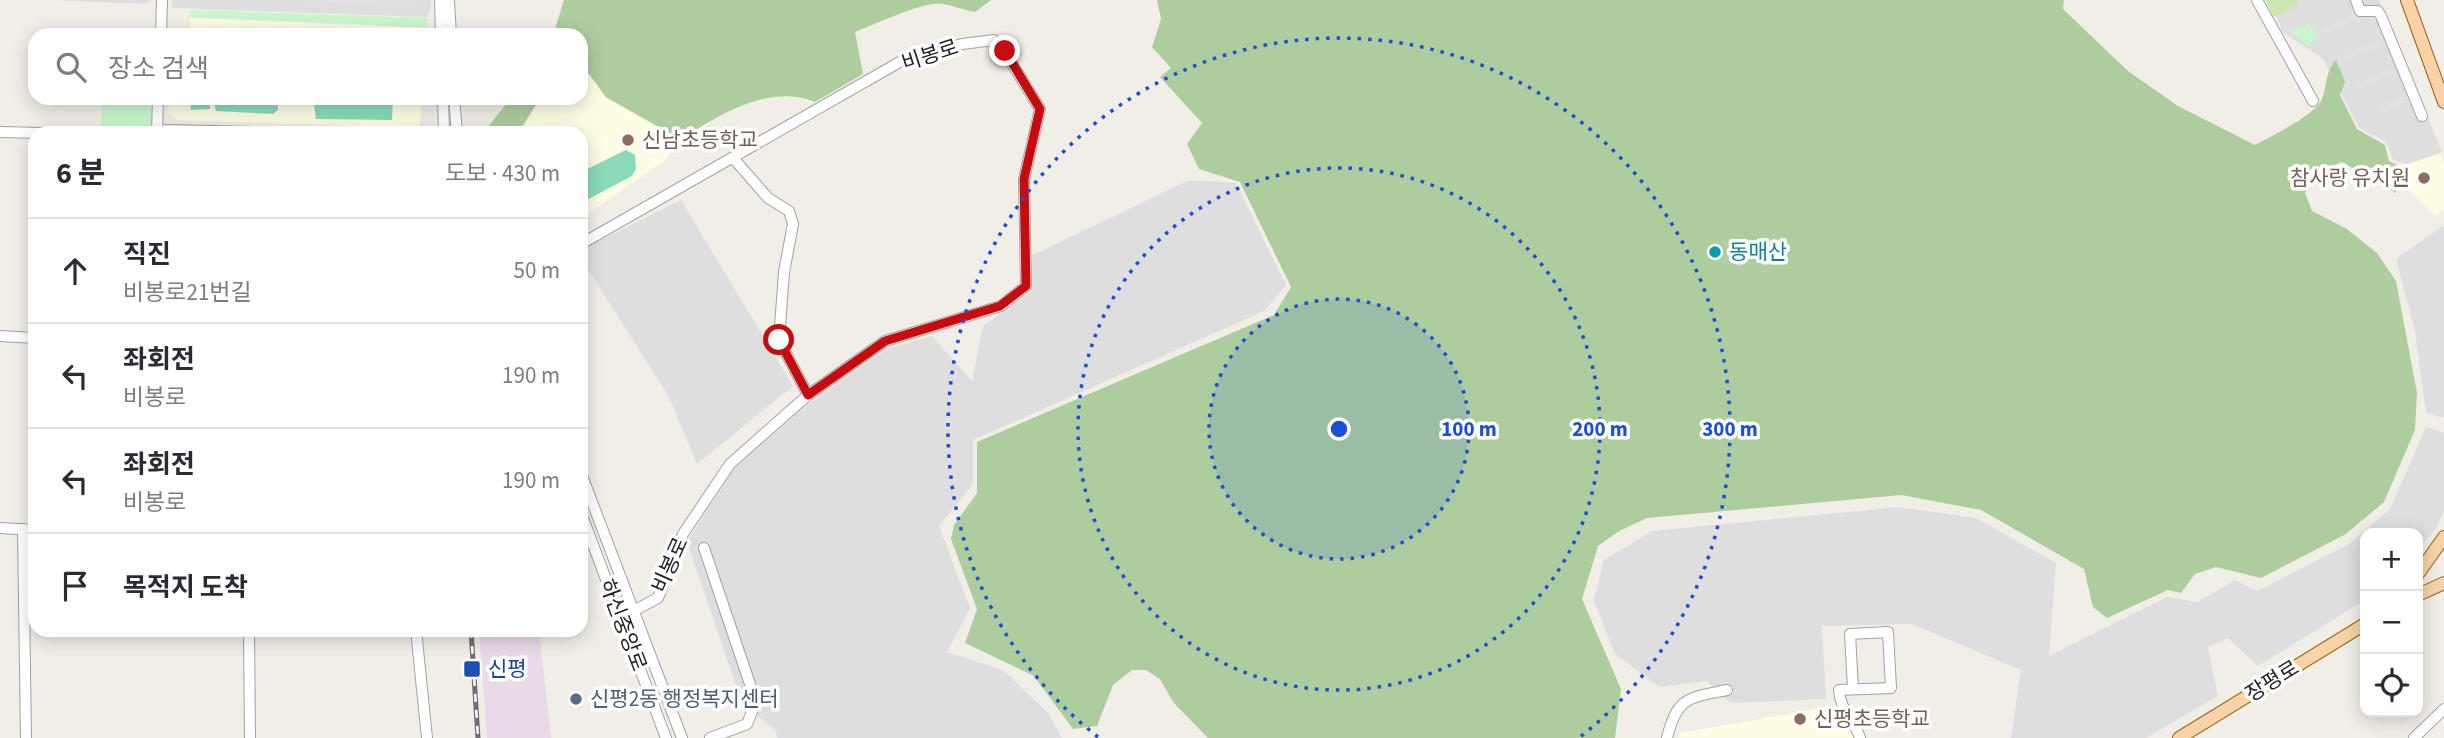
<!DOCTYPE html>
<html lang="ko">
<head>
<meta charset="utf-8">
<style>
	body { margin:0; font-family:"Source Sans 3","Noto Sans KR",sans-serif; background:#f2f2f3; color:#2b2b33 }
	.controls { position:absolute; right:21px; bottom:21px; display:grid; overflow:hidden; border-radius:14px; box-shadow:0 4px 18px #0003 }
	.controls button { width:63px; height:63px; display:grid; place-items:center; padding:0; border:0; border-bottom:2px solid #e1e1e2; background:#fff; color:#2b2b33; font:35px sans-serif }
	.stop { position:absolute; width:21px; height:21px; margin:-16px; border:5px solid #c50c10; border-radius:50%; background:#fff }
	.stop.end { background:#c50c10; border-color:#fff; box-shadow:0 2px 7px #0008 }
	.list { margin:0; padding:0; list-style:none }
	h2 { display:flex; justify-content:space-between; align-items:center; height:91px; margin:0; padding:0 28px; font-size:30px }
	h2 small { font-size:23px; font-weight:400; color:#7c7c81 }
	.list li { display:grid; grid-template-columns:46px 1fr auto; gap:21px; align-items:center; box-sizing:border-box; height:105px; padding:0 28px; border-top:2px solid #e1e1e2 }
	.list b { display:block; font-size:26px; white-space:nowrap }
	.list p { margin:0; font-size:23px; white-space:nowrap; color:#7c7c81 }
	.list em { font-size:23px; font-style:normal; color:#7c7c81 }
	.icon { flex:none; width:38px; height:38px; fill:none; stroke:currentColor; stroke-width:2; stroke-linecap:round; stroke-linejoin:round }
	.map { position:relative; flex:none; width:2444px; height:738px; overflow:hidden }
	.search { position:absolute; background:#fff; box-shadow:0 4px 18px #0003; left:28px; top:28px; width:560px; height:77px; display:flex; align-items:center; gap:18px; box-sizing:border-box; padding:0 24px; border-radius:21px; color:#7c7c81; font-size:26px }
	.panel { position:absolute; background:#fff; box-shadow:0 4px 18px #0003; left:28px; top:126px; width:560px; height:511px; border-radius:21px }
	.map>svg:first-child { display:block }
</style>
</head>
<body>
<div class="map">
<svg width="2444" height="738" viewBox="0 0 2444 738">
	<rect width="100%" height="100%" fill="#f1eee8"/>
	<g fill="#dfdede">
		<path d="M51,0H150L144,4Z"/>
		<path d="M172,0H431V7L427,17L172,8Z"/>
		<path d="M2276,0H2379L2442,152L2407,164L2393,160L2386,142L2359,128L2323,59L2283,32L2275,15Z"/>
		<path d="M1189,180L1236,183L1286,285L1264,311L973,440V484L939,526L970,608L947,652L1003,670L1048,713L1062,738H777L776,731L742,703L687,542L733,470L808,404L886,349L932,336L972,381L983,326L1031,292V256Z"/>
		<path d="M681,200L793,386L697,464L669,397L581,258V250Z"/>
		<path d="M2444,225V418L2426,413L2415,332L2396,259Z"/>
		<path d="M2426,427L2444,433V511L2436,528L2418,550V533H2365V600L2258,666L2228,638L2208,647L2218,696L2146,738H2011L2021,670L1912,624L1822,626L1826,699L1730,703L1706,681L1659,687L1615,654L1594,601L1604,560L1652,531L1899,507L1976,518L2056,563L2049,656L2167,597L2198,602L2235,580L2257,591L2349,544L2390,509Z"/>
	</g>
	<path fill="#e9dae7" d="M479,630H539L551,738H487Z"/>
	<g fill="#fdfde4">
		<path d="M190,18L425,28L424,35H189Z"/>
		<path d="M581,71L588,74L606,98L670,135L678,145L664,161L581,219V133H519L542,98H581Z"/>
		<path d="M169,98H422L420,124L416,128L177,120L168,112Z"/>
		<path d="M2440,154L2444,164V208L2435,216L2405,186L2403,171L2409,164Z"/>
		<path d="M1833,706L1854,738H1679L1680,733Z"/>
	</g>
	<path fill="#cde7b2" d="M2265,0H2297V1L2296,6L2274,17Z"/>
	<g fill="#aecd9f">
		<path d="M564,0H991L975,12C964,10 954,6 943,4C926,0 874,25 855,32L863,74L815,102C768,83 719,116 680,139L606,97L590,75L581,69V35H553Z"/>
		<path d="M1157,0H2064L2063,9L2128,71L2178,106L2255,145C2271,136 2312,117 2321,101C2328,87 2324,73 2336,60L2345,82L2340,95L2357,129L2385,145L2389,161L2402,167L2396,193L2342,162L2322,170L2305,193L2312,211L2347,229L2377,253L2396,281L2417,393L2415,430L2384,502L2346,534L2261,578L2216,567L2195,574L2181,593L2168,590L2107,618L2093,607L2084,569L1981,510L1901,495L1647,518L1619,531L1598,546L1582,599L1621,689L1615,738H1208L1173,702L1160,679L1146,670H1132L1113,685L1097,726L1073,729L1034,676L965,643L977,609L951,539L954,525L977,493V442L1274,315L1291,287L1240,182L1199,169L1187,144L1202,123L1160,77L1171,68L1152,47L1161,19Z"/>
		<path d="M511,98H540L518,133H483Z"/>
	</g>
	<g fill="#c9f7cc">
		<path d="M190,10L427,18V27L189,17Z"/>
		<path d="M2310,23L2317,37L2308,46L2291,31Z"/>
		<path d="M102,98H152L151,128L144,132L101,130Z"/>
	</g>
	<g fill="#8bdaba">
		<path d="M190,98H210V109L191,110Z"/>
		<path d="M213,98H278V110L273,114L216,111Z"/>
		<path d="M313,98H393L392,120L316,119Z"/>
		<path d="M626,150L635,155L636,169L632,176L581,203V172Z"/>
	</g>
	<g fill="#e1e1e1">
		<path d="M278,0H372L418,2L415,7Z"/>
		<path d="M2361,12L2363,18L2324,34L2322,28Z"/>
		<path d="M2380,40L2382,45L2343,62L2341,57Z"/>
		<path d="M2396,68L2398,73L2359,88L2357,83Z"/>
		<path d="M2408,95L2410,101L2378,114L2376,108Z"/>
	</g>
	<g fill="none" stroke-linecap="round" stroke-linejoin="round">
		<g stroke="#a2a2a2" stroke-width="12">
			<g id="minor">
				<path d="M440,0L441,35"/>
				<path d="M449,0L451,35"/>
				<path d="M2257,0L2313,101"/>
				<path d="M2356,0L2360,11H2378L2381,16L2422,116"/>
				<path d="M161,35L162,0"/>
				<path d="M443,98L444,133"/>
				<path d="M454,98L457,133"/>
				<path d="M0,132L41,133"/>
				<path d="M157,133L158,98"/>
				<path d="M161,133L165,130L295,133"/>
				<path d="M734,159L768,198L789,211L793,224L784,272L779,340L808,395"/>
				<path d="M581,244L905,59L962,44L994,40L1005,52L1040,109L1024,179L1026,286L1001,306L885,341L808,395L730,464L683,534L658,598L620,618"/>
				<path d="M0,336L35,338"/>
				<path d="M581,473L682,738"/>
				<path d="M581,513L666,738"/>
				<path d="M0,528L35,530"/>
				<path d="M23,529L26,738"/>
				<path d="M704,548L756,702L747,724L710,738"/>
				<path d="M249,630L250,738"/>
				<path d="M416,630L427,738"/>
				<path d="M1853,689L1850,634L1888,632L1891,688L1839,690C1840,710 1854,719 1860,738"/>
				<path d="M1667,738C1677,697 1688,698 1727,690"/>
				<path d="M2414,738L2444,709"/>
			</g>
		</g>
		<g stroke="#946409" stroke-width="14">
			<g id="major">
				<path d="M2407,0L2444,102"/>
				<path d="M2418,574L2444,537"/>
				<path d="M2418,595L2444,583"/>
				<path d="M2179,738L2365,624"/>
			</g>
		</g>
		<use href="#minor" stroke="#fff" stroke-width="10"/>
		<use href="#major" stroke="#f7d3a7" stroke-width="12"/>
		<g stroke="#6f6f6f" stroke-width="5">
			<path id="rail" d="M471,630L478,738"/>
		</g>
		<use href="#rail" stroke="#fff" stroke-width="2.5" stroke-dasharray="8" stroke-linecap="butt"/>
	</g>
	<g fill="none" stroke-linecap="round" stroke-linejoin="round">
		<path stroke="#c50c10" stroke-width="9" d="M779,340L808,395L885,341L1000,306L1026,286L1024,179L1040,109L1005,51"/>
	</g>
	<circle cx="1339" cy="429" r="130" fill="#1d4ed8" fill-opacity=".12"/>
	<g fill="none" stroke="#1d4ed8" stroke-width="3.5" stroke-dasharray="3.5 7">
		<circle cx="1339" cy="429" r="130"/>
		<circle cx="1339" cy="429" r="261"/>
		<path d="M1098 737A391 391 0 1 1 1580 737"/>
	</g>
	<g fill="#8d6e63" stroke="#fff" stroke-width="2.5">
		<circle cx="628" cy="140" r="7"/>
		<circle cx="2424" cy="178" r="7"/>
		<circle cx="1800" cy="719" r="7"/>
	</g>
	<circle fill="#0f9aa8" stroke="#fff" stroke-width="2.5" cx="1715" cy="252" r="7"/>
	<rect fill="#1a4fb4" stroke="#fff" stroke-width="2.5" x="463" y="660" width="18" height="18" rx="3.5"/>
	<circle fill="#5c6f8a" stroke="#fff" stroke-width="2.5" cx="576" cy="699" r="7"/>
	<g text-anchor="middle" stroke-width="7" stroke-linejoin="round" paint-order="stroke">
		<g font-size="21" fill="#212121" stroke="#fff">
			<text transform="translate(930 55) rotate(-18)" y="7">비봉로</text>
			<text transform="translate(670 565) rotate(-66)" y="7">비봉로</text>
			<text transform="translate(623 625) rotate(69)" y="7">하신중앙로</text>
			<text transform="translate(2272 681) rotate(-32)" y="7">장평로</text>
		</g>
		<g font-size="21" fill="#785e54" stroke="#fff" text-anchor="start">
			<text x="642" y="147">신남초등학교</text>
			<text x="2410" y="185" text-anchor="end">참사랑 유치원</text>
			<text x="1814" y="726">신평초등학교</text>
		</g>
		<g font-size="21" fill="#0d838f" stroke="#fff" text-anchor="start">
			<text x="1729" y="259">동매산</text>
		</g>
		<g font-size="21" fill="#164399" stroke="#fff" text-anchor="start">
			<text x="488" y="676">신평</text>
		</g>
		<g font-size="21" fill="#4e5e75" stroke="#fff" text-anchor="start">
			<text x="590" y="706">신평2동 행정복지센터</text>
		</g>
	</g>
	<circle cx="1339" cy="429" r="10" fill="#1d4ed8" stroke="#fff" stroke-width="3.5"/>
	<g font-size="21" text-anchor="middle" font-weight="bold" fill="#1d4ed8" stroke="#fff" stroke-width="7" stroke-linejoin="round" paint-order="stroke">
		<text x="1469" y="436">100 m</text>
		<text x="1600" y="436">200 m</text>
		<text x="1730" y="436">300 m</text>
	</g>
</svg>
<div class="controls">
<button>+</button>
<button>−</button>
<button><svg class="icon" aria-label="locate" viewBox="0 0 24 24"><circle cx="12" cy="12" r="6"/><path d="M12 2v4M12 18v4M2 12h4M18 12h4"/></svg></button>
</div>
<div class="stop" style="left:779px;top:340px"></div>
<div class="stop end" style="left:1005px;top:51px"></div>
<div class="search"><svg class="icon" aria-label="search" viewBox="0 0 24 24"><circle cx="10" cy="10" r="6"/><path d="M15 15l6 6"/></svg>장소 검색</div>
<section class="panel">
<h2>6 분<small>도보 · 430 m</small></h2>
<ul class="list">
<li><svg class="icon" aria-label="ahead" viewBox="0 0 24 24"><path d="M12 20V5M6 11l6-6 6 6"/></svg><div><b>직진</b><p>비봉로21번길</p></div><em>50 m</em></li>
<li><svg class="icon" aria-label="left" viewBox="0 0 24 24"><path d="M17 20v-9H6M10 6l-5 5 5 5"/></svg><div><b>좌회전</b><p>비봉로</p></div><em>190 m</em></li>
<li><svg class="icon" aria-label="left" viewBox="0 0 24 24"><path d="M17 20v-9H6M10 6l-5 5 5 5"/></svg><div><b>좌회전</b><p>비봉로</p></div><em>190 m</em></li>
<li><svg class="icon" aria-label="arrive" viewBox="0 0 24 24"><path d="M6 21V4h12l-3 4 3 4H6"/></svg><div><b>목적지 도착</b></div></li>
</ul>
</section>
</div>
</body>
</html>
